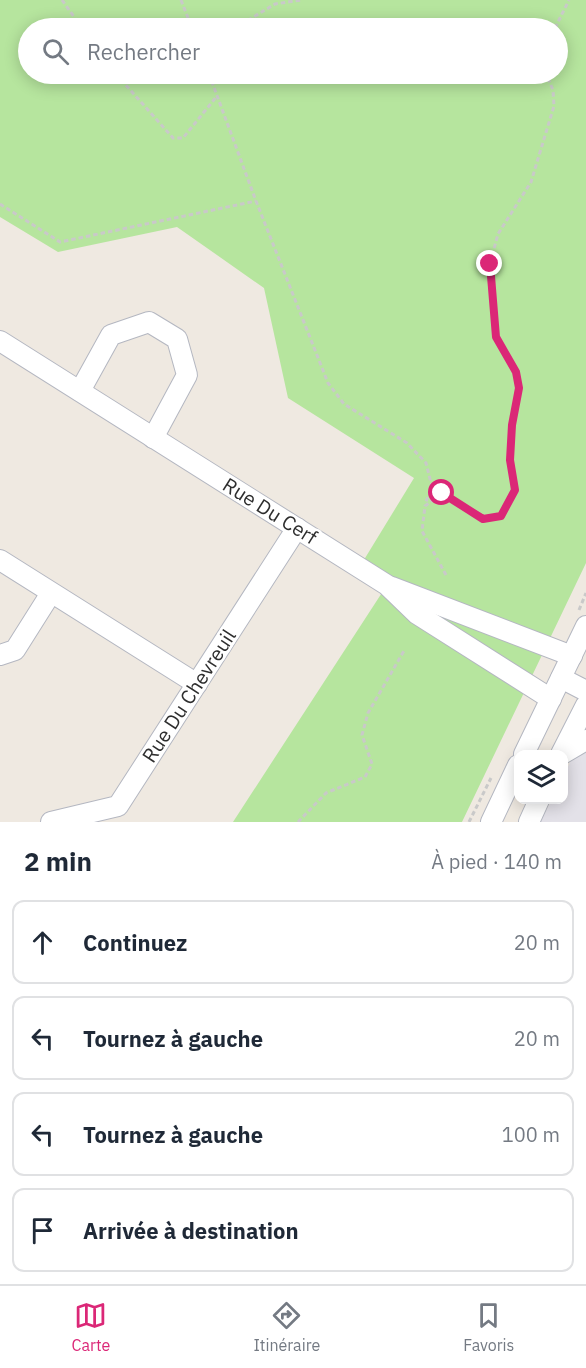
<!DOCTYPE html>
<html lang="fr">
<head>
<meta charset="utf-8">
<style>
	body { margin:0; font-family:"IBM Plex Sans",sans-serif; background:#f6f6f7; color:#1f2937 }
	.controls { position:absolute; right:18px; bottom:18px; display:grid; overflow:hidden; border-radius:12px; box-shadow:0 3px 15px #0003 }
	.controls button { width:54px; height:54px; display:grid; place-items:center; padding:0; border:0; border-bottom:2px solid #e0e1e3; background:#fff; color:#1f2937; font:30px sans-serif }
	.stop { position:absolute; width:18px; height:18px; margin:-14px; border:4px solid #db2777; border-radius:50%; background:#fff }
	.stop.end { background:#db2777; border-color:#fff; box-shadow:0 2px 6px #0008 }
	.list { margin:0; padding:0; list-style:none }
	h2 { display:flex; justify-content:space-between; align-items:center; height:78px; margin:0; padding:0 24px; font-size:26px }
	h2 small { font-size:20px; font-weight:400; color:#747a83 }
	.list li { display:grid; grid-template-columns:39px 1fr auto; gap:18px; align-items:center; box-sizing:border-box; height:84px; margin:0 12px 12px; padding:0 12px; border:2px solid #e0e1e3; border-radius:12px }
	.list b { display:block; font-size:22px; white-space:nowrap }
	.list em { font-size:20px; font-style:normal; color:#747a83 }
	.icon { flex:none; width:33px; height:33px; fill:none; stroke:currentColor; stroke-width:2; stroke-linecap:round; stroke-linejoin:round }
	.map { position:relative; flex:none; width:586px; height:822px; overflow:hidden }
	.search { position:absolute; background:#fff; box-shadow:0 3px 15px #0003; left:18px; right:18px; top:18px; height:66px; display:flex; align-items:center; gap:15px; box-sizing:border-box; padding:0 21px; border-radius:33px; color:#747a83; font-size:22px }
	.sheet { height:462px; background:#fff }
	nav { display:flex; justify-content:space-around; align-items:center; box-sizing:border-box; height:84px; border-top:2px solid #e0e1e3; background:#fff; font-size:16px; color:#747a83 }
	nav a { display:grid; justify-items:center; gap:3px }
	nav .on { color:#db2777 }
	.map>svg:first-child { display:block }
</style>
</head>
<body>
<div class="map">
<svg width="586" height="822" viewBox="0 0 586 822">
	<rect width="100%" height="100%" fill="#efe9e1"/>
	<path fill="#e3e1e8" d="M586,730V822H540L552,800H564V775Z"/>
	<path fill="#b6e59e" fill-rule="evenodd" d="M0,0H586V563L462,822H233L387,585L359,568L414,478L288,398L264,288L177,227L58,252L0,217ZM28,28H558V74H28Z"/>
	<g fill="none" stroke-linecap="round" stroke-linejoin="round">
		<g stroke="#b4b7c1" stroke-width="22">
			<g id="minor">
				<path d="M0,341L387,585L417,614L551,699"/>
				<path d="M80,391L111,335L149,322L177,339L187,375L153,438"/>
				<path d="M0,560L197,684"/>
				<path d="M392,587L572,656"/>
				<path d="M0,655L15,650L51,593"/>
				<path d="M561,678L586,691"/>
				<path d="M524,754L586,626"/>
				<path d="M561,754L586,705"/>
				<path d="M562,754L586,740"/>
				<path d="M51,822L118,806L297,528"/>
				<path d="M491,822L518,765"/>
				<path d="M529,822L539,800"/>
			</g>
		</g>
		<g stroke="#c9c9c9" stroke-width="3" stroke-dasharray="4.5 3" stroke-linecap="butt">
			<path d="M62,0L82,28"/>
			<path d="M181,0L192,28"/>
			<path d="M235,28L275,4L301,0"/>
			<path d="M555,28L569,0"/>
			<path d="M116,74L173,138H183L217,96"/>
			<path d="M209,74L256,201L328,383L344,404L407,443L426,463L432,487L425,504"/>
			<path d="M0,204L60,242L256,201"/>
			<path d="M446,575L422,531L425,506L442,493L483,519L501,516L515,490L510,460L512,425L519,388L516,372L496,337L490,264L498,234L531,182L554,106L553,90L546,74"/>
			<path d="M579,610L586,593"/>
			<path d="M298,822L326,793L365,777L372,764L362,735L368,713L405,649"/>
			<path d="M469,822L491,778"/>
		</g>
		<use href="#minor" stroke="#fff" stroke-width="20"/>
	</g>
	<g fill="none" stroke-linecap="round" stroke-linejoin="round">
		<path stroke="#db2777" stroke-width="8" d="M442,493L483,519L501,516L515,490L510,460L512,425L519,388L516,372L496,337L490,264"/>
	</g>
	<g text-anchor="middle" stroke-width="5" stroke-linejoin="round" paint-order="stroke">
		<g font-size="20" fill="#2e2e2e" stroke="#fff">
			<text transform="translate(270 511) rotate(32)" y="7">Rue Du Cerf</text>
			<text transform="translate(189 696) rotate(-57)" y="7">Rue Du Chevreuil</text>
		</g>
	</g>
</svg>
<div class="controls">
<button><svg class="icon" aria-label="layers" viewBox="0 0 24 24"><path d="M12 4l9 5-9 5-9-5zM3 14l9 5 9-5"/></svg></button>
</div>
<div class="stop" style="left:442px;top:493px"></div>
<div class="stop end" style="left:490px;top:264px"></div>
<div class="search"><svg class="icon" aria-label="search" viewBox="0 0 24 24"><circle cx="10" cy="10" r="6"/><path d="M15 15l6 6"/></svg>Rechercher</div>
</div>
<section class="sheet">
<h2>2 min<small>À pied · 140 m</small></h2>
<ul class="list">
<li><svg class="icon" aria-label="ahead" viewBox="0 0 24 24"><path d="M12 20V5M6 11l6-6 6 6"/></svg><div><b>Continuez</b></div><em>20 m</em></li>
<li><svg class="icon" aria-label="left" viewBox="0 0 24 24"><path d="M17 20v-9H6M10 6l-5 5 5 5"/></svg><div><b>Tournez à gauche</b></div><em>20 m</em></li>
<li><svg class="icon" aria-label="left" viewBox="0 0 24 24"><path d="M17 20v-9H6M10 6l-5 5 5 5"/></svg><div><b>Tournez à gauche</b></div><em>100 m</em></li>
<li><svg class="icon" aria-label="arrive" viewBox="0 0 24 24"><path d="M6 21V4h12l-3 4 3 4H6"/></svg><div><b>Arrivée à destination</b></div></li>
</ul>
</section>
<nav>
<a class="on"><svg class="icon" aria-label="map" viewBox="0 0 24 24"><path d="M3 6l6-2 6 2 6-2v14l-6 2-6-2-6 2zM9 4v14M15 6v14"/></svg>Carte</a>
<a><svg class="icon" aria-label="directions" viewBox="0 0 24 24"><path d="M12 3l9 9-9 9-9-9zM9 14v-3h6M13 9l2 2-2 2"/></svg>Itinéraire</a>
<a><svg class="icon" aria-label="saved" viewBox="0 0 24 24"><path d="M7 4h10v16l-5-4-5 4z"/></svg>Favoris</a>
</nav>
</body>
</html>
